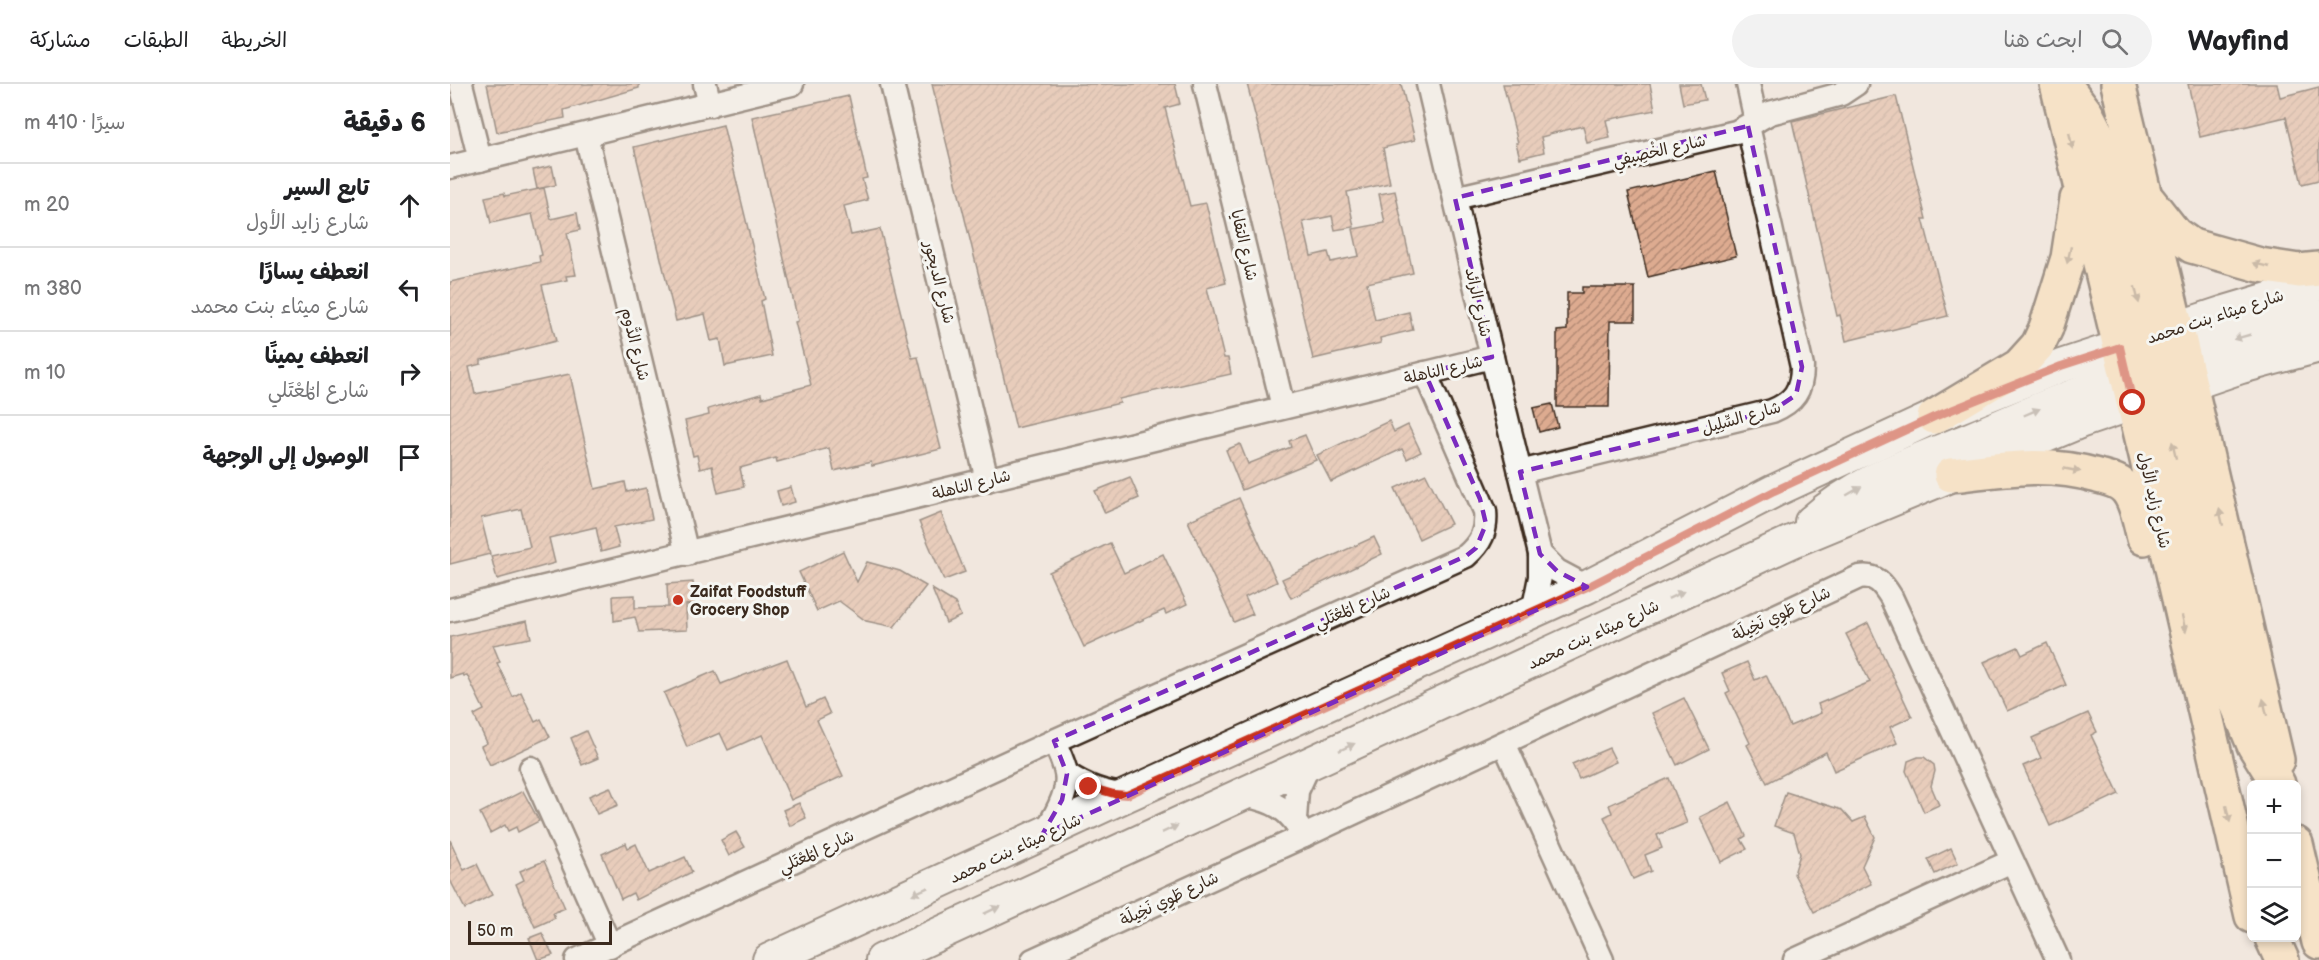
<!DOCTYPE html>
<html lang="ar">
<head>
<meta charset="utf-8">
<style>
	body { margin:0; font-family:"Balsamiq Sans","Playpen Sans Arabic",sans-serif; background:#f2f2f2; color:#202124; direction:rtl }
	.controls { position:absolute; right:18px; bottom:18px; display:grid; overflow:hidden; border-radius:9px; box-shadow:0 3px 9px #0003 }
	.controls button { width:54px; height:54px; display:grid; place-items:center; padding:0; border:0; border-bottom:2px solid #e0e0e0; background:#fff; color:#202124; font:30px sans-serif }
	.scale { position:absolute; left:18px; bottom:15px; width:144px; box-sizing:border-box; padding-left:6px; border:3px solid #3b2a1e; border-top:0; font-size:16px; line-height:21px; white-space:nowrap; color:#3b2a1e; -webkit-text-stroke:4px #f6f6f2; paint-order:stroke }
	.stop { position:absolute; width:18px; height:18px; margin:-14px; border:4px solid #c8321e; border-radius:50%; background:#fff }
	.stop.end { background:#c8321e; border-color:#fff; box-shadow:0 2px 6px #0008 }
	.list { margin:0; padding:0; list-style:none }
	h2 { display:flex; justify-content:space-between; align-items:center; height:78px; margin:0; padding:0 24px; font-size:26px }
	h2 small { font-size:20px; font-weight:400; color:#757577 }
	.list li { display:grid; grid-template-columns:39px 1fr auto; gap:18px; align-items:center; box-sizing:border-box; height:84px; padding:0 24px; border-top:2px solid #e0e0e0 }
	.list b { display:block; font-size:22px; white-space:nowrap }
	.list p { margin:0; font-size:20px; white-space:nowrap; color:#757577 }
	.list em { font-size:20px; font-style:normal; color:#757577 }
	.icon { flex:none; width:33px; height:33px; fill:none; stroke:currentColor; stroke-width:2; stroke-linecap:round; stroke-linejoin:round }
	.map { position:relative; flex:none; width:1869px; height:876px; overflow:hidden; direction:ltr }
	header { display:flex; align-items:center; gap:36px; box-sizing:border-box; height:84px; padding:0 30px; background:#fff; border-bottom:2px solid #e0e0e0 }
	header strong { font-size:28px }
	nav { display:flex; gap:33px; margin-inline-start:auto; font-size:21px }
	.search { width:420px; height:54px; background:#f2f2f2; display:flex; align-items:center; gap:15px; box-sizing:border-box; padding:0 21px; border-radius:33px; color:#757577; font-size:22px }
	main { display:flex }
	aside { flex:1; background:#fff }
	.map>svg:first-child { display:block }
</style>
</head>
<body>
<header>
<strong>Wayfind</strong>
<div class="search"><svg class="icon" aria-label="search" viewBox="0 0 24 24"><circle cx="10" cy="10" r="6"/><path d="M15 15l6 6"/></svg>ابحث هنا</div>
<nav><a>الخريطة</a><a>الطبقات</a><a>مشاركة</a></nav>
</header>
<main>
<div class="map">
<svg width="1869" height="876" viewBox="0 0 1869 876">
	<defs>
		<pattern id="building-hatch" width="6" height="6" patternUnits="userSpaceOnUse" patternTransform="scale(1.5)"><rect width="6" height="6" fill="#ddab90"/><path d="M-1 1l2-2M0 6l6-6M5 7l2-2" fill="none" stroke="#b48b75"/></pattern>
	</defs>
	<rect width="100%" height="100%" fill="#f1e7de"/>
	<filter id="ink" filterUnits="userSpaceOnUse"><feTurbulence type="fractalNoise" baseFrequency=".0167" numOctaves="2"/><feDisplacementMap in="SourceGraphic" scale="12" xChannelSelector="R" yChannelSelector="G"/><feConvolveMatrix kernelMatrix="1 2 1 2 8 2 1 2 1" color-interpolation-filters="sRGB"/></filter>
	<g filter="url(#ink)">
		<g fill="url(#building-hatch)" stroke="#3b2a1e" stroke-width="1.5">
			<path d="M37,0H189V4L114,26L115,34L47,48Z"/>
			<path d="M482,0H725L730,20L715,24L740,122L756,119L764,152L776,199L757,204L774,274H778L781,290L669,315L670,319L566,344Z"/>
			<path d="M797,0H951L965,56L933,64L940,99L897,108L904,143L885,146L882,132L853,138L861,172L878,168L881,178L909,172L903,145L935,139L929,110L945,107L963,189L917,199L925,236L959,228L963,246L930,254L931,259L863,275L821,92Z"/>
			<path d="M1053,0H1200L1205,26L1156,36L1160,54L1137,59L1133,42L1099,50V51L1091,53L1094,68L1070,74L1066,59H1068Z"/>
			<path d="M1229,0H1251L1255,16L1233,20Z"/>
			<path d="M1738,0H1827L1830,13L1869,3V96L1852,100L1836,33L1750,53Z"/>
			<path d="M399,12L417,94L412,95L418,116L394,122L401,151L430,145L462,274L468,273L491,365L422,382L421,378L384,387L379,364L327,378L326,374L290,384L294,403L268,409L262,382L250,385L247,371L243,372L235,337L259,331L258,325L311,310L312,314L361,301L345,238L348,237L302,33Z"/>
			<path d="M1446,12L1476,135H1473L1498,232L1396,257L1390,231L1387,232L1342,37Z"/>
			<path d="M273,41L315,215L311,217L322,272L275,282L270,255L261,257L255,230L226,237L184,63Z"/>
			<path d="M102,82L106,101L87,105L83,86Z"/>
			<path d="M1266,87L1286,172L1198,193L1178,108Z"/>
			<path d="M94,104L101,135L127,129L130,146L117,149L126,191L116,192L117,196L92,201L106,257L31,276V280L19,283L25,310L120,290L145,405L175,398L177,408L196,404L202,435L164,443L169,463L151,468L146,443L99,454L105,479L47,495L41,472L80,463L71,425L31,434L40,470L0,480V198L90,178L89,172L92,171L82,130L41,139L35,113L54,109L55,112Z"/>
			<path d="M1132,203H1185V237H1160L1159,323H1107V247L1117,246V209H1132Z"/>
			<path d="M1102,320L1108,343L1089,348L1083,324Z"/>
			<path d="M939,337L944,348L958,341L971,368L957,375L952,365L881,398L867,371Z"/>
			<path d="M855,351L866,376L792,406L776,366L790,360L798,380L841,363L839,357Z"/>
			<path d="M976,390L1001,440L969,455L945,404Z"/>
			<path d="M680,393L689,414L655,429L645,407Z"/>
			<path d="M341,403L345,418L331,422L327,407Z"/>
			<path d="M789,414L827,498L795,513L803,530L784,538L738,437Z"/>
			<path d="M491,429L515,488L494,496L469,438Z"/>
			<path d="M924,453L932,470L841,514L832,495Z"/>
			<path d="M660,459L674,489L713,470L737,520L716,530L714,526L634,563L599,488Z"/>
			<path d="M393,467L407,498L417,478L450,487L476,502L444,543L416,537L389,517L367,527L349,488Z"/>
			<path d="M243,498L245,520L236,521L237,546L189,548L185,533L164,537L163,512L185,511V524L218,523L217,500Z"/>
			<path d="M482,505L505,519L511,532L496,539Z"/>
			<path d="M77,537L81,554L43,561L50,578L47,579L63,613L71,608L85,638L91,635L100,653L40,681L31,662L37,659L24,631L34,626L17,591L14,592L13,590L0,594V553Z"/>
			<path d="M1418,539L1462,633L1440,643L1447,659L1384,687L1376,668L1317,699L1297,661L1300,659L1276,609L1280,607L1272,589L1297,578L1305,596L1316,591L1340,642L1371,629L1368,620L1420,598L1396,550Z"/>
			<path d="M1597,559L1616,601L1557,627L1534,578L1568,563L1572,571Z"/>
			<path d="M337,575L356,623L373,615L380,630L367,636L393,692L341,716L312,651L278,666L270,649L237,663L214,609L265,587L271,600Z"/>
			<path d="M1234,614L1259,665L1227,681L1202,629Z"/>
			<path d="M1638,629L1647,648L1641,651L1669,710L1600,742L1573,682L1591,674L1582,654Z"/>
			<path d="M136,647L148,674L132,681L121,654Z"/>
			<path d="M1159,664L1166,678L1129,695L1122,680Z"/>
			<path d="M1468,673H1474L1484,681L1485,687L1481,702L1489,721L1474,728L1456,687L1458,677Z"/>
			<path d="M1219,694L1237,739L1207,751L1212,764L1195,771L1201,787L1183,795L1154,733L1162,729L1159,721Z"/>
			<path d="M160,703L168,721L147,730L139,712Z"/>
			<path d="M73,707L89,737L68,748L66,743L58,747L55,741L40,749L30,729Z"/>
			<path d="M1336,708L1392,726L1403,738L1415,733L1425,753L1412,782L1421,800L1364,828L1344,790L1350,770L1344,749L1324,742Z"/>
			<path d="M1280,718L1296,752L1291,755L1297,765L1271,778L1250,733Z"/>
			<path d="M349,719L356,734L340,742L333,726Z"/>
			<path d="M286,748L295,763L279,772L271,756Z"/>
			<path d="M0,756L14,786L27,780L42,811L15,825L0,796Z"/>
			<path d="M176,759L178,764L186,760L199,789L235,773L242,788L186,816L183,809L171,815L152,770Z"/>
			<path d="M1501,764L1508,779L1485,790L1478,775Z"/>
			<path d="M94,777L115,824L103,829L105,834L85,843L66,800L74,796L70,787Z"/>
			<path d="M92,849L103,871L88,876L79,854Z"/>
		</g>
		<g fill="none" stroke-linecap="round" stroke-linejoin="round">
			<g stroke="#3b2a1e" stroke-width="27">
				<g id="street">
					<path d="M11,0L30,76"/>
					<path d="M255,0L260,21"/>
					<path d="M442,0L537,396"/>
					<path d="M755,0L833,323"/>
					<path d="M978,0L1042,273L1090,470V493L1083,528"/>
					<path d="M1298,0L1306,37"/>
					<path d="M136,51L237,470"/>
					<path d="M0,83L342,0"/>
					<path d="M1005,114L1286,48L1320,29L1391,10L1406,0"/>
					<path d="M1070,388L1322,327C1344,318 1352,306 1352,283L1298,42"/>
					<path d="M1090,470L1107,487L1137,503"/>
					<path d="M0,526L1042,273"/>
					<path d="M1054,659L1152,876"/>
					<path d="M81,684L160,862"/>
					<path d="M617,690C636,703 654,710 677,711"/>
					<path d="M793,711C824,717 839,724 854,752"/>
					<path d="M845,735L847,707L859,681"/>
					<path d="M592,751C603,737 620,708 616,689C614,678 608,667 604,657"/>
					<path d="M127,876L604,657L1016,472C1031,459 1037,447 1035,427L975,289"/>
					<path d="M583,876L854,752L1409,493C1426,490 1433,500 1441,513L1608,876"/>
					<path d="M1345,876L1562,777"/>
				</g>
			</g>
			<g stroke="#3b2a1e" stroke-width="36">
				<g id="secondary">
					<path d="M1361,438C1405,398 1463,378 1517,356C1552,341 1587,325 1622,312C1703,281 1786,255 1869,232"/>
					<path d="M319,876L677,711L1137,503L1324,407L1484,333L1611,282L1775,228L1869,200"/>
					<path d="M432,876L1343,457L1632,337L1791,283L1869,262"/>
				</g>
			</g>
			<g stroke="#3b2a1e" stroke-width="38">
				<g id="primary">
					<path d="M1607,0L1695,367L1802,832"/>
					<path d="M1614,0L1636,29L1648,52L1780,603L1804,661L1828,700"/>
					<path d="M1668,0L1740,300L1827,676"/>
					<path d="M1699,117L1725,150L1742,162L1810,181L1849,187L1869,185"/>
					<path d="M1484,333L1569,282L1588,261L1596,244L1618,174L1627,115"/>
					<path d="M1501,391C1553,385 1598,377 1648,392C1659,395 1670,397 1677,406C1687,418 1690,439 1694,454"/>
					<path d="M1846,760L1869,858"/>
					<path d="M1822,854L1832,876"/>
				</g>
			</g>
			<use href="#street" stroke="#f6f6f2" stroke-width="22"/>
			<use href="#secondary" stroke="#f6f6f2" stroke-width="32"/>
			<use href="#primary" stroke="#fcdcac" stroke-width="33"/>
		</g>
		<defs><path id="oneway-solid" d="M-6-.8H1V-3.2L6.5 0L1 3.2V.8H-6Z" transform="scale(1.5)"/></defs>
		<g fill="#9c8365">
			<use href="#oneway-solid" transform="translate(1621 57) rotate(77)"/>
			<use href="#oneway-solid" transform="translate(1619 171) rotate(103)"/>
			<use href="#oneway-solid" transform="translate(1811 181) rotate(-167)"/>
			<use href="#oneway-solid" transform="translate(1687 211) rotate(76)"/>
			<use href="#oneway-solid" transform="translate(1724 366) rotate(-103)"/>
			<use href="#oneway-solid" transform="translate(1622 386) rotate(11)"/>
			<use href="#oneway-solid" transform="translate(1771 433) rotate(-103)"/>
			<use href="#oneway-solid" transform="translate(1734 540) rotate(77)"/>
			<use href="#oneway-solid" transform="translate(1815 623) rotate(-103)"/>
			<use href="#oneway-solid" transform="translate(1778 730) rotate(77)"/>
		</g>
		<g fill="#989088">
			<use href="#oneway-solid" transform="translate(1792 253) rotate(164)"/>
			<use href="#oneway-solid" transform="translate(1582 328) rotate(-23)"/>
			<use href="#oneway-solid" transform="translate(1404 407) rotate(-30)"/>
			<use href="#oneway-solid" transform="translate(1226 511) rotate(-25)"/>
			<use href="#oneway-solid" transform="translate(897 663) rotate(-25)"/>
			<use href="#oneway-solid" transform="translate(720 745) rotate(-25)"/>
			<use href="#oneway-solid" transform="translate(470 807) rotate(156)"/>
			<use href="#oneway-solid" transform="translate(542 826) rotate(-25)"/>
		</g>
	</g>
	<g fill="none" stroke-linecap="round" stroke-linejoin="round" filter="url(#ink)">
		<path stroke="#c8321e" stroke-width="8" d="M639,703L664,710L677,711L1137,503L1324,407L1484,333L1611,282L1670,263L1683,319"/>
	</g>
	<path d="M0 0H1869V876H0ZM1298,42L1352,283L1346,311L1322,327L1070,388L1090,470L1107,487L1137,503L592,751L612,716L617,690L604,657L1016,472L1026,464L1036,440L1030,415L975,289L1042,273L1005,114Z" fill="#f1e7de" fill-opacity=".55" fill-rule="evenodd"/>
	<path fill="none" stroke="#7b2cbf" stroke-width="4.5" stroke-dasharray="12 8" stroke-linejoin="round" d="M1298,42L1352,283L1346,311L1322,327L1070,388L1090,470L1107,487L1137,503L592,751L612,716L617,690L604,657L1016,472L1026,464L1036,440L1030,415L975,289L1042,273L1005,114Z"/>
	<circle fill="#c8321e" stroke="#f6f6f2" stroke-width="2" cx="228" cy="516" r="6"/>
	<g text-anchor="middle" stroke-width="6" stroke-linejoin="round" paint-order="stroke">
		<g font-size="16" fill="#3b2a1e" stroke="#f6f6f2">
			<text transform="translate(1209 66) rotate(-13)" y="6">شارع الخْصِيفي</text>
			<text transform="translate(795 161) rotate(77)" y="6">شارع التقايا</text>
			<text transform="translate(490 198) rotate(76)" y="6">شارع الديجور</text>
			<text transform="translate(1029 218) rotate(77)" y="6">شارع الرائد</text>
			<text transform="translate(1765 232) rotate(-18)" y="6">شارع ميثاء بنت محمد</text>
			<text transform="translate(186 260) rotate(76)" y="6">شارع الدُّوم</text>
			<text transform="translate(993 285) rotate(-13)" y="6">شارع الناهلة</text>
			<text transform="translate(1291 333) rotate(-16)" y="6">شارع السِّلِيل</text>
			<text transform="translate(521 400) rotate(-14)" y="6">شارع الناهلة</text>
			<text transform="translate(1705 416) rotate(77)" y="6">شارع زايد الأول</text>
			<text transform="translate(902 523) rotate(-24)" y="6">شارع المُعْتَلي</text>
			<text transform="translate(1331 529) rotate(-25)" y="6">شارع طَوِي نَخِيلَة</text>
			<text transform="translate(1143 550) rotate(-25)" y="6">شارع ميثاء بنت محمد</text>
			<text transform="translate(565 764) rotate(-25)" y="6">شارع ميثاء بنت محمد</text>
			<text transform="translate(366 767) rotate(-25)" y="6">شارع المُعْتَلي</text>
			<text transform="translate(719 814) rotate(-25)" y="6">شارع طَوِي نَخِيلَة</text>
		</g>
		<g font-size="16" font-weight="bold" fill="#3b2a1e" stroke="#f6f6f2" text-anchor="start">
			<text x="240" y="513">Zaifat Foodstuff<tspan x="240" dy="18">Grocery Shop</tspan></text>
		</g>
	</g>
</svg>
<div class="controls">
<button>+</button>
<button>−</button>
<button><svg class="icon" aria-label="layers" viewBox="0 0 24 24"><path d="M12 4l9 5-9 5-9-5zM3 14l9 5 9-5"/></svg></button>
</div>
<div class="scale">50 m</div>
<div class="stop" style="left:1683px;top:319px"></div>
<div class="stop end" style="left:639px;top:703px"></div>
</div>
<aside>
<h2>6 دقيقة<small>سيرًا · 410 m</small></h2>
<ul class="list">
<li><svg class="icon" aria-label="ahead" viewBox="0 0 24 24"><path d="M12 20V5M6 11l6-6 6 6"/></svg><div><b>تابع السير</b><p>شارع زايد الأول</p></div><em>20 m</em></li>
<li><svg class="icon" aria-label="left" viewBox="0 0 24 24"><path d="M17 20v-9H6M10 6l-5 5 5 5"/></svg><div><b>انعطف يسارًا</b><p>شارع ميثاء بنت محمد</p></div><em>380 m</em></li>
<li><svg class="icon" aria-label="right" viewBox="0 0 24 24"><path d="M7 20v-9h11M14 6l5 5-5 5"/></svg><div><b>انعطف يمينًا</b><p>شارع المُعْتَلي</p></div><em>10 m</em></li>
<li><svg class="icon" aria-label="arrive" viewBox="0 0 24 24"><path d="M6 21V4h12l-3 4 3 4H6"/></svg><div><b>الوصول إلى الوجهة</b></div></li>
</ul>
</aside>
</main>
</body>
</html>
